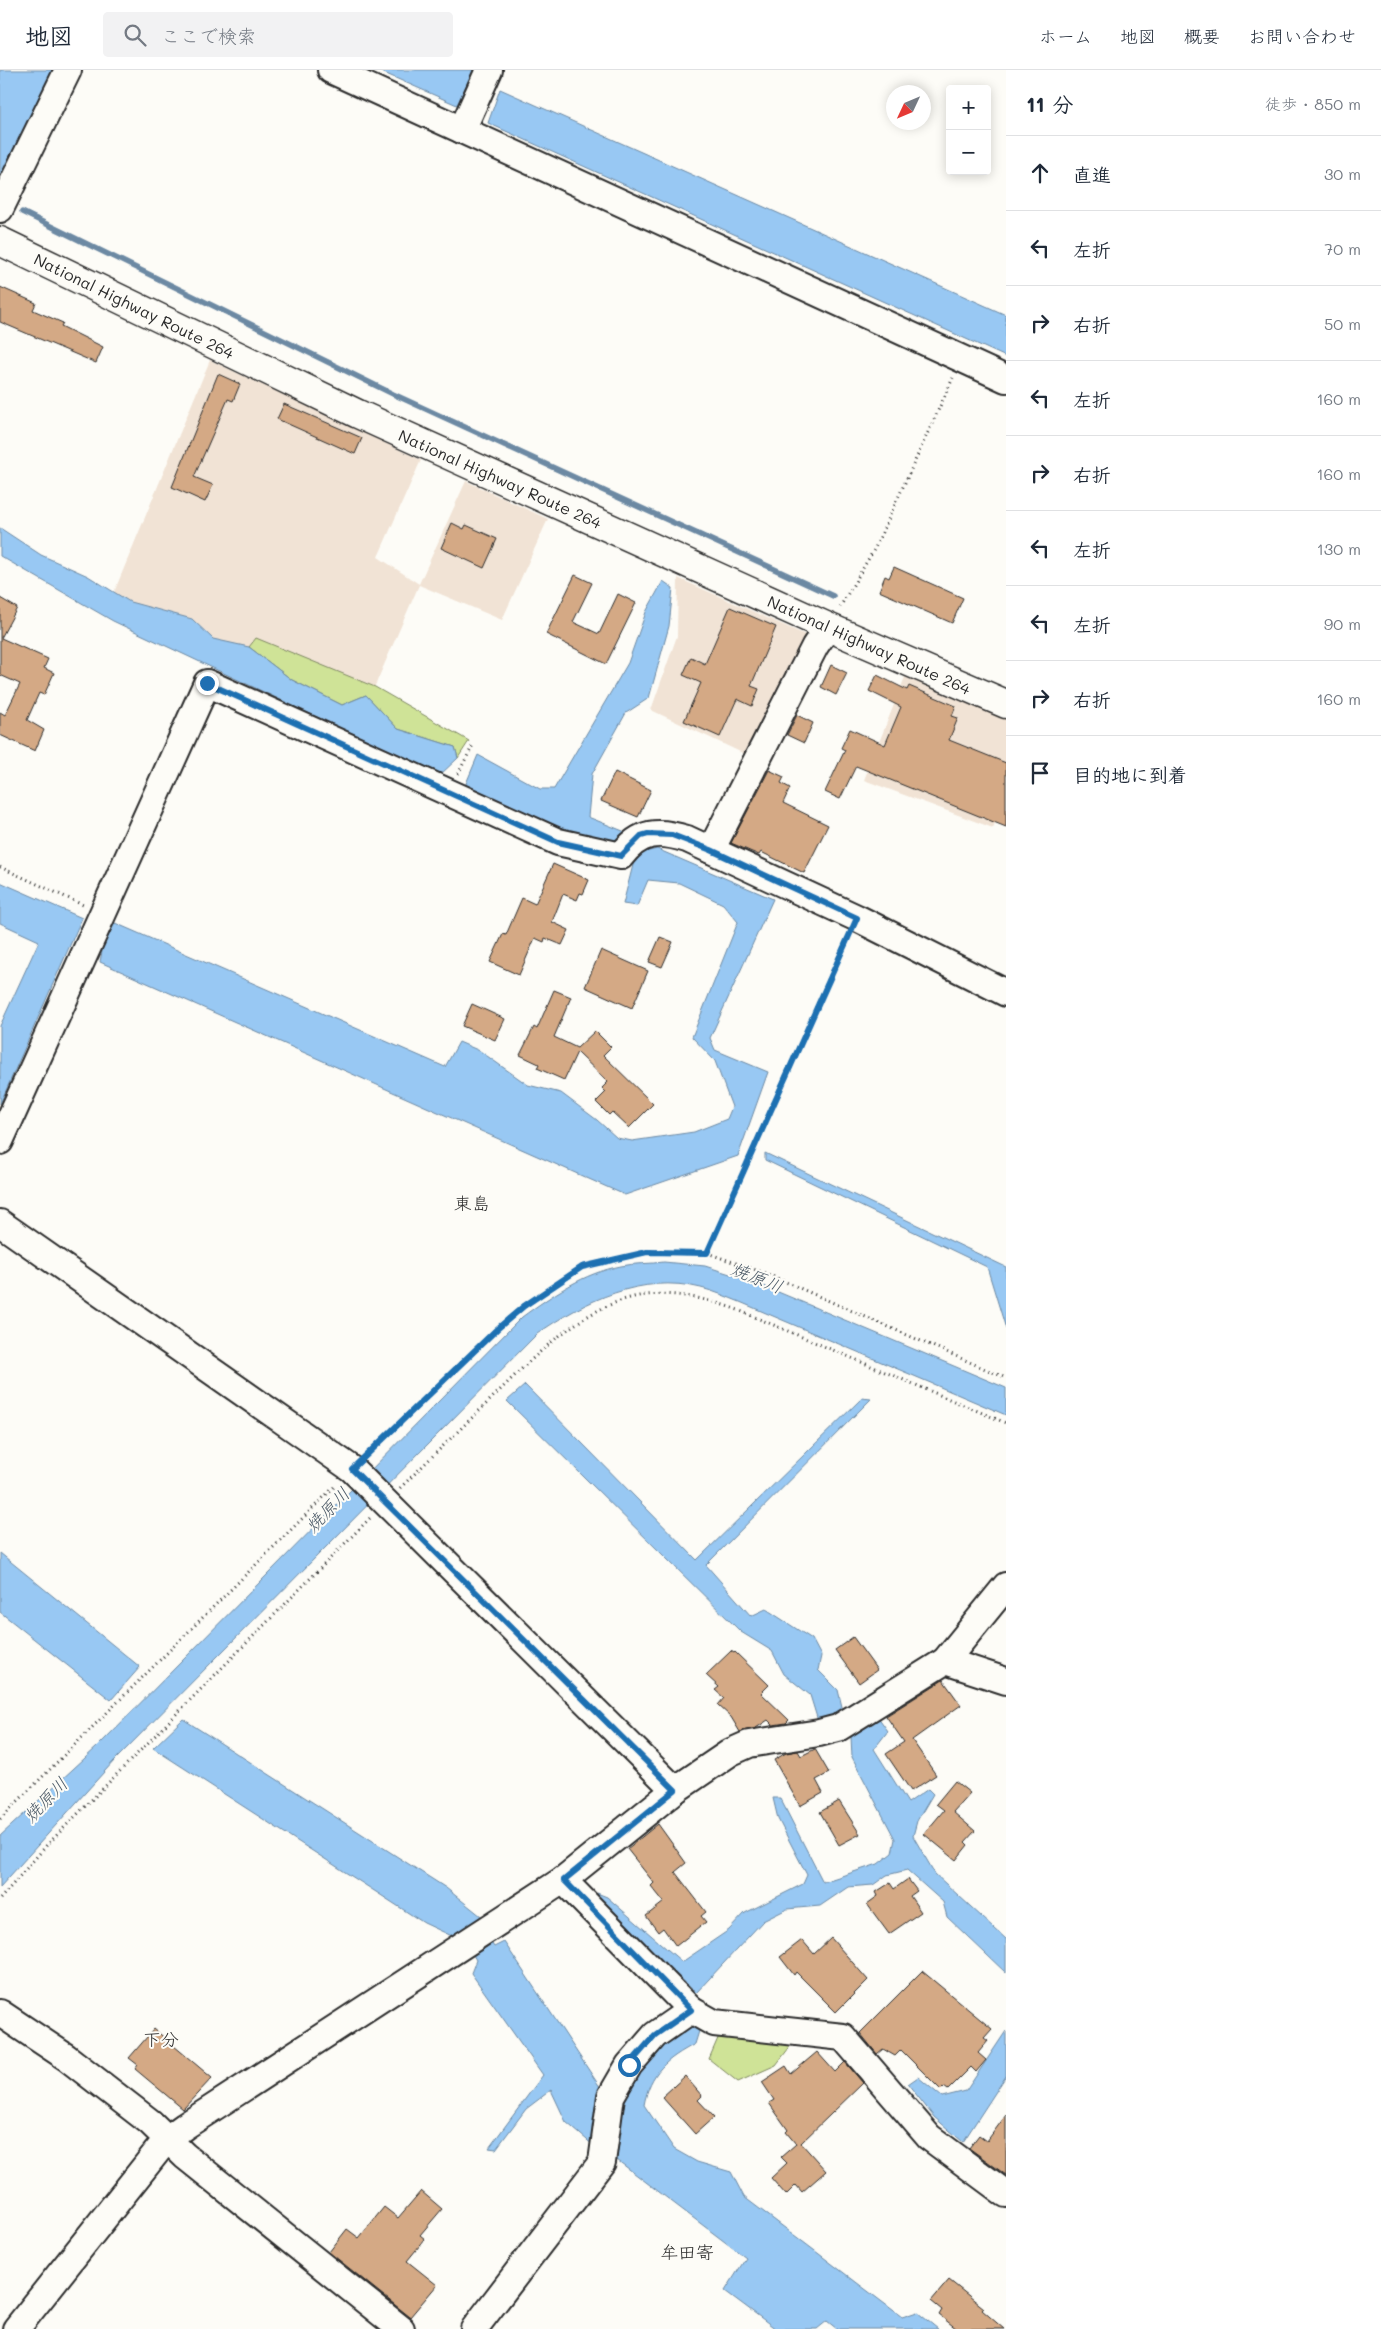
<!DOCTYPE html>
<html lang="ja">
<head>
<meta charset="utf-8">
<style>
	body { margin:0; font-family:Mali,"Klee One",sans-serif; background:#f2f2f3; color:#1f2937 }
	.controls { position:absolute; right:15px; top:15px; display:grid; overflow:hidden; border-radius:5px; box-shadow:0 2px 12px #0003 }
	.controls button { width:45px; height:45px; display:grid; place-items:center; padding:0; border:0; border-bottom:1px solid #e0e1e3; background:#fff; color:#1f2937; font:25px sans-serif }
	.compass { position:absolute; left:886px; top:15px; width:45px; height:45px; border-radius:50%; background:#fff; box-shadow:0 2px 12px #0003; rotate:226deg }
	.stop { position:absolute; width:15px; height:15px; margin:-11px; border:4px solid #1f6fb2; border-radius:50%; background:#fff }
	.stop.end { background:#1f6fb2; border-color:#fff; box-shadow:0 1px 5px #0008 }
	.list { margin:0; padding:0; list-style:none }
	h2 { display:flex; justify-content:space-between; align-items:center; height:65px; margin:0; padding:0 20px; font-size:21px }
	h2 small { font-size:16px; font-weight:400; color:#747a83 }
	.list li { display:grid; grid-template-columns:32px 1fr auto; gap:15px; align-items:center; box-sizing:border-box; height:75px; padding:0 20px; border-top:1px solid #e0e1e3 }
	.list b { display:block; font-size:19px; white-space:nowrap }
	.list em { font-size:16px; font-style:normal; color:#747a83 }
	.icon { flex:none; width:28px; height:28px; fill:none; stroke:currentColor; stroke-width:2; stroke-linecap:round; stroke-linejoin:round }
	.map { position:relative; flex:none; width:1006px; height:2259px; overflow:hidden }
	header { display:flex; align-items:center; gap:30px; box-sizing:border-box; height:70px; padding:0 25px; background:#fff; border-bottom:1px solid #e0e1e3 }
	header strong { font-size:24px }
	nav { display:flex; gap:28px; margin-inline-start:auto; font-size:18px }
	.search { width:350px; height:45px; background:#f2f2f3; display:flex; align-items:center; gap:12px; box-sizing:border-box; padding:0 18px; border-radius:5px; color:#747a83; font-size:19px }
	main { display:flex }
	aside { flex:1; background:#fff }
	.map>svg:first-child { display:block }
</style>
</head>
<body>
<header>
<strong>地図</strong>
<div class="search"><svg class="icon" aria-label="search" viewBox="0 0 24 24"><circle cx="10" cy="10" r="6"/><path d="M15 15l6 6"/></svg>ここで検索</div>
<nav><a>ホーム</a><a>地図</a><a>概要</a><a>お問い合わせ</a></nav>
</header>
<main>
<div class="map">
<svg width="1006" height="2259" viewBox="0 0 1006 2259">
	<rect width="100%" height="100%" fill="#fdfcf7"/>
	<filter id="ink" filterUnits="userSpaceOnUse"><feTurbulence type="fractalNoise" baseFrequency=".02" numOctaves="2"/><feDisplacementMap in="SourceGraphic" scale="10" xChannelSelector="R" yChannelSelector="G"/><feConvolveMatrix kernelMatrix="1 2 1 2 8 2 1 2 1" color-interpolation-filters="sRGB"/></filter>
	<g filter="url(#ink)">
		<g fill="#f1e3d5">
			<path d="M210,290L421,390L378,487L419,514L466,411L548,449L502,550L419,515L360,650L110,532Z"/>
			<path d="M678,508L810,567L751,687L651,640L677,566Z"/>
			<path d="M905,607L1006,648V723L993,758L864,710Z"/>
		</g>
		<g fill="#cfe397" stroke="#7d8761">
			<path d="M256,568L375,617L469,671L458,688L455,677L398,659L366,625L342,635L292,610L249,577Z"/>
			<path d="M722,1959L795,1970L776,1995L738,2012L709,1989Z"/>
		</g>
		<g fill="#98c8f3" stroke="#6c89a3">
			<path d="M0,0H52L0,115Z"/>
			<path d="M377,0H473L457,35Z"/>
			<path d="M500,19L1006,245V287L488,53Z"/>
			<path d="M0,458L41,485L88,506L130,532L192,549L213,569L249,577L292,610L342,635L366,625L398,659L455,677L458,688L440,705L113,551L0,486Z"/>
			<path d="M663,511L673,518L669,556L649,628L626,643L592,704L588,747L628,763L612,779L545,756L465,716L478,685L540,719H554L628,593L646,542Z"/>
			<path d="M657,779L773,829L710,968L715,980L768,1002L738,1086L625,1125L100,892L103,876L115,853L445,997L459,972L480,981L528,1015L561,1023L597,1050L617,1068L632,1071L694,1062L727,1049L732,1037L715,991L692,967L738,852L723,834L679,813L648,810L637,836L623,834L634,791L641,783Z"/>
			<path d="M0,812L82,848L0,1034V956L39,871L0,853Z"/>
			<path d="M765,1083L1006,1197V1259L987,1197L765,1090Z"/>
			<path d="M664,1192L705,1196L752,1211L1006,1318V1345L740,1232C727,1227 714,1221 701,1218C642,1203 584,1231 537,1264L114,1691L0,1817V1766L97,1677L522,1247C552,1225 584,1203 621,1196C635,1193 650,1194 664,1192Z"/>
			<path d="M525,1315L697,1490L862,1328L871,1329L706,1495L751,1546L766,1539L812,1569L821,1586L818,1600L838,1620L843,1641L878,1647L888,1661L874,1679L908,1733L928,1719L933,1724L917,1751L913,1766L935,1804L1006,1869V1903L947,1847L943,1832L907,1800L887,1805L873,1815L848,1817L820,1836L787,1839L763,1851L696,1923L601,1832L597,1823L607,1827L682,1892L729,1860L745,1843L803,1814L807,1805L778,1749L773,1728H780L823,1812L878,1794L892,1783L895,1769L852,1687L851,1667L835,1648L818,1651L810,1625L784,1604L772,1581L741,1562L507,1331Z"/>
			<path d="M0,1483L140,1597L111,1630L0,1542Z"/>
			<path d="M183,1649L446,1818L481,1846L476,1850L494,1877L504,1872L604,2023L620,2056L629,2011L651,1979L692,1953L700,1958L695,1974C667,1989 650,2002 644,2035L674,2079L697,2092L731,2102L744,2127L902,2247L917,2242L938,2259H837L827,2251L817,2259H776L725,2221L746,2188L617,2090V2067L594,2076L566,2052L551,2020L526,2039L496,2079L489,2078L543,2005L471,1903L476,1890L460,1863L454,1867L424,1853L153,1678Z"/>
			<path d="M1006,1961V2006L963,2072L934,2047L908,2014L918,2007L942,2027L966,2021Z"/>
		</g>
		<g fill="none" stroke-linecap="round" stroke-linejoin="round">
			<path stroke="#6c89a3" stroke-width="5.5" d="M22,142L393,324L833,526"/>
		</g>
		<g fill="#d4a985" stroke="#2b2b2b">
			<path d="M0,217L36,233L33,240L63,253L61,256L103,277L96,293L0,252Z"/>
			<path d="M218,304L240,314L233,331L228,329L194,407L213,415L205,432L172,417Z"/>
			<path d="M284,334L362,368L355,384L277,349Z"/>
			<path d="M452,453L464,459L466,455L497,469L484,498L441,478Z"/>
			<path d="M894,497L963,528L952,553L879,521L885,506L889,508Z"/>
			<path d="M575,505L592,513L573,552L599,564L618,524L636,533L606,594L546,564Z"/>
			<path d="M0,528L17,538L1,568L48,589L44,598L54,603L44,625L39,623L27,650L44,660L35,681L0,665V642L5,645L20,614L0,605Z"/>
			<path d="M730,537L776,557L751,616L759,619L752,636L737,629L720,667L684,651L701,613L683,605L691,587L705,594Z"/>
			<path d="M831,595L847,603L836,625L821,617Z"/>
			<path d="M877,605L907,620L909,616L956,636L952,646L958,648L949,670L1006,693V757L856,696L840,729L825,722L845,680L841,678L850,659L885,675L901,637L869,621Z"/>
			<path d="M797,645L813,653L804,673L787,665Z"/>
			<path d="M769,700L784,707L781,713L790,718L783,733L828,755L804,803L761,782L759,785L731,773Z"/>
			<path d="M615,702L651,720L638,747L601,731Z"/>
			<path d="M553,794L589,810L583,824L580,823L577,830L563,824L552,852L569,860L562,875L545,868L544,872L535,868L519,905L490,892L503,864L506,865L522,828L535,834Z"/>
			<path d="M660,867L673,872L662,897L649,892Z"/>
			<path d="M601,880L648,901L632,938L585,917Z"/>
			<path d="M554,920L571,927L554,967L577,978L595,961L611,977L603,985L653,1034L629,1058L612,1042L609,1045L596,1032L606,1022L602,1018L608,1012L577,982L564,1010L537,998L539,994L520,985L534,957L537,959Z"/>
			<path d="M472,934L505,949L495,970L462,956Z"/>
			<path d="M853,1567L877,1600L859,1613L835,1580Z"/>
			<path d="M731,1581L734,1583L735,1582L769,1615L761,1623L789,1650L786,1653L773,1655L768,1650L756,1658L740,1662L731,1647L718,1635L724,1628L715,1620L719,1617L706,1605Z"/>
			<path d="M943,1610L961,1635L912,1670L936,1705L911,1721L886,1684L904,1672L886,1646Z"/>
			<path d="M815,1679L829,1703L816,1710L823,1723L800,1736L774,1690L786,1683L798,1681L801,1686Z"/>
			<path d="M955,1711L970,1723L953,1742L975,1761L965,1772L968,1775L956,1790L924,1764L944,1740L936,1734Z"/>
			<path d="M839,1731L860,1764L839,1775L820,1742Z"/>
			<path d="M658,1754L686,1793L675,1802L706,1842L701,1846L706,1852L676,1876L663,1858L658,1862L646,1846L664,1832L651,1816L654,1813L627,1779Z"/>
			<path d="M908,1809L917,1821L910,1826L921,1842L889,1864L867,1834L878,1826L876,1822L890,1813L894,1819Z"/>
			<path d="M831,1868L868,1910L836,1942L796,1902L794,1905L780,1887L802,1870L814,1884Z"/>
			<path d="M922,1901L992,1959L984,1968L988,1971L978,1983L986,1990L976,2002L971,1997L948,2020L944,2017L941,2020L901,1980L895,1986L883,1979L877,1984L860,1963Z"/>
			<path d="M154,1959L212,2008L183,2039L135,1999L138,1995L129,1988Z"/>
			<path d="M817,1982L835,2002L845,1992L863,2013L801,2073L826,2101L802,2122L796,2115L786,2125L771,2108L787,2093L781,2087L796,2074L786,2062L788,2060L769,2033L774,2030L762,2012L786,1996L791,2004Z"/>
			<path d="M685,2006L702,2026L698,2030L714,2047L695,2064L662,2027Z"/>
			<path d="M1006,2045V2105L969,2078L979,2065L987,2071Z"/>
			<path d="M421,2121L442,2139L420,2165L425,2169L407,2191L437,2215L410,2247L329,2182L347,2159L359,2168L384,2137L398,2148Z"/>
			<path d="M949,2210L984,2238L982,2240L1004,2259H957L939,2245L942,2240L931,2231Z"/>
		</g>
		<g fill="none" stroke-linecap="round" stroke-linejoin="round">
			<g stroke="#2b2b2b" stroke-width="30">
				<g id="minor">
					<path d="M331,0L1006,309"/>
					<path d="M462,60L489,0"/>
					<path d="M0,139L68,0"/>
					<path d="M711,780L815,576L828,557"/>
					<path d="M0,1071L207,613L558,772L621,786C640,761 658,760 687,769L857,848L1006,923"/>
					<path d="M0,1153L352,1399L675,1720"/>
					<path d="M945,1591L1006,1516"/>
					<path d="M563,1810L691,1940"/>
					<path d="M0,1943L66,1987L150,2052L185,2086L401,2259"/>
					<path d="M16,2259L167,2069L185,2056L563,1810L675,1720L731,1682L749,1674L819,1663L838,1658L945,1591L1006,1611"/>
					<path d="M474,2259L602,2092L611,2026L629,1995L655,1965L691,1940L714,1953L843,1967L929,2067L1006,2124"/>
				</g>
			</g>
			<g stroke="#2b2b2b" stroke-width="31">
				<path id="highway" d="M0,171L358,344L828,557L1006,634"/>
			</g>
			<g stroke="#2b2b2b" stroke-width="3" stroke-dasharray="1 4" stroke-linecap="butt">
				<path d="M840,537L875,478L953,308"/>
				<path d="M458,704L474,673"/>
				<path d="M0,797L83,835"/>
				<path d="M707,1183L765,1203L1006,1308"/>
				<path d="M368,1384L497,1259L524,1236L582,1197L647,1182L707,1183L848,867"/>
				<path d="M400,1418C428,1391 455,1364 482,1338C525,1296 582,1232 646,1225C679,1222 707,1229 738,1240L1006,1353"/>
				<path d="M0,1749L336,1415"/>
				<path d="M0,1829L46,1776L371,1447"/>
			</g>
			<use href="#minor" stroke="#fdfcf7" stroke-width="26"/>
			<use href="#highway" stroke="#fdfcf7" stroke-width="28"/>
		</g>
	</g>
	<g fill="none" stroke-linecap="round" stroke-linejoin="round" filter="url(#ink)">
		<path stroke="#1f6fb2" stroke-width="6" d="M207,613L558,772L621,786L641,766L648,764L672,765L711,780L857,848L707,1183L647,1182L582,1197L524,1236L497,1259L352,1399L675,1720L564,1810L691,1940L655,1965L629,1995"/>
	</g>
	<g text-anchor="middle" stroke-width="4" stroke-linejoin="round" paint-order="stroke">
		<g font-size="16" fill="#2b2b2b" stroke="#fdfcf7">
			<text transform="translate(134 236) rotate(26)" y="6">National Highway Route 264</text>
			<text transform="translate(500 409) rotate(24)" y="6">National Highway Route 264</text>
			<text transform="translate(869 575) rotate(24)" y="6">National Highway Route 264</text>
		</g>
		<g font-size="18" fill="#2b2b2b" stroke="#fdfcf7">
			<text x="472" y="1140">東島</text>
			<text x="161" y="1976">下分</text>
			<text x="687" y="2189">牟田寄</text>
		</g>
		<g font-size="18" font-style="italic" fill="#4c5a67" stroke="#fdfcf7">
			<text transform="translate(757 1208) rotate(22)" y="6">焼原川</text>
			<text transform="translate(328 1440) rotate(-46)" y="6">焼原川</text>
			<text transform="translate(46 1730) rotate(-46)" y="6">焼原川</text>
		</g>
	</g>
</svg>
<div class="controls">
<button>+</button>
<button>−</button>
</div>
<svg class="compass" viewBox="-18 -18 36 36"><path d="M0-13l5 13h-10z" fill="#e53935"/><path d="M0 13l5-13h-10z" fill="#747a83"/></svg>
<div class="stop" style="left:629px;top:1995px"></div>
<div class="stop end" style="left:207px;top:613px"></div>
</div>
<aside>
<h2>11 分<small>徒歩 · 850 m</small></h2>
<ul class="list">
<li><svg class="icon" aria-label="ahead" viewBox="0 0 24 24"><path d="M12 20V5M6 11l6-6 6 6"/></svg><div><b>直進</b></div><em>30 m</em></li>
<li><svg class="icon" aria-label="left" viewBox="0 0 24 24"><path d="M17 20v-9H6M10 6l-5 5 5 5"/></svg><div><b>左折</b></div><em>70 m</em></li>
<li><svg class="icon" aria-label="right" viewBox="0 0 24 24"><path d="M7 20v-9h11M14 6l5 5-5 5"/></svg><div><b>右折</b></div><em>50 m</em></li>
<li><svg class="icon" aria-label="left" viewBox="0 0 24 24"><path d="M17 20v-9H6M10 6l-5 5 5 5"/></svg><div><b>左折</b></div><em>160 m</em></li>
<li><svg class="icon" aria-label="right" viewBox="0 0 24 24"><path d="M7 20v-9h11M14 6l5 5-5 5"/></svg><div><b>右折</b></div><em>160 m</em></li>
<li><svg class="icon" aria-label="left" viewBox="0 0 24 24"><path d="M17 20v-9H6M10 6l-5 5 5 5"/></svg><div><b>左折</b></div><em>130 m</em></li>
<li><svg class="icon" aria-label="left" viewBox="0 0 24 24"><path d="M17 20v-9H6M10 6l-5 5 5 5"/></svg><div><b>左折</b></div><em>90 m</em></li>
<li><svg class="icon" aria-label="right" viewBox="0 0 24 24"><path d="M7 20v-9h11M14 6l5 5-5 5"/></svg><div><b>右折</b></div><em>160 m</em></li>
<li><svg class="icon" aria-label="arrive" viewBox="0 0 24 24"><path d="M6 21V4h12l-3 4 3 4H6"/></svg><div><b>目的地に到着</b></div></li>
</ul>
</aside>
</main>
</body>
</html>
